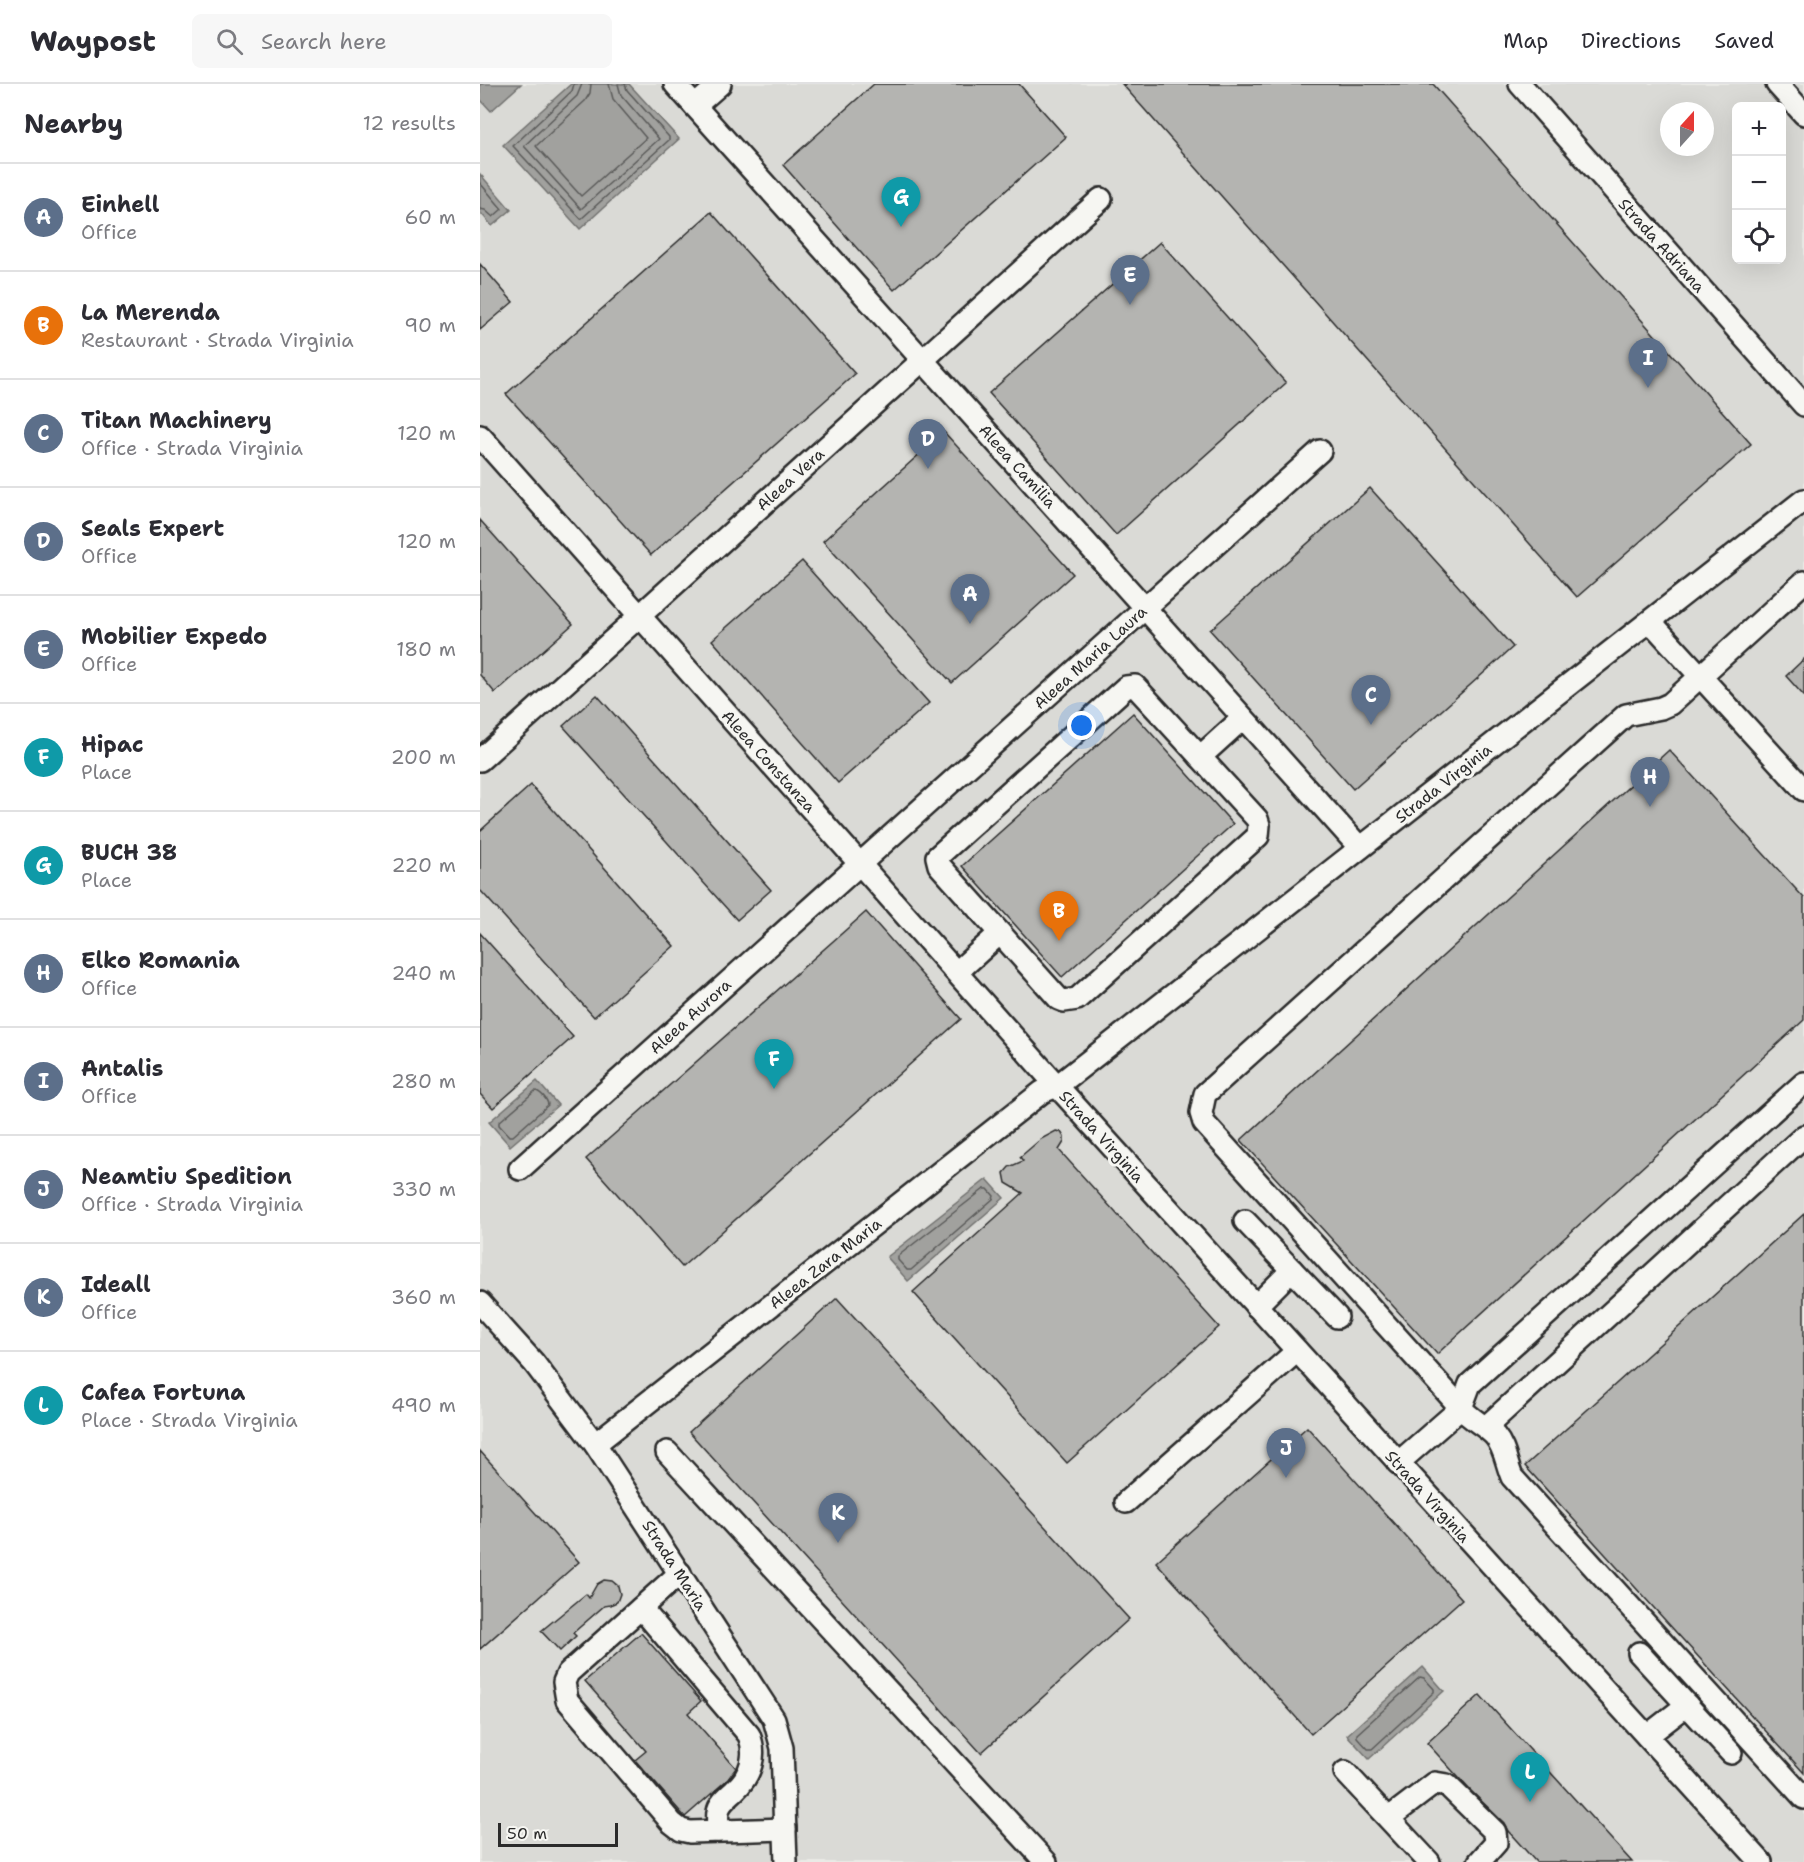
<!DOCTYPE html>
<html lang="en">
<head>
<meta charset="utf-8">
<style>
	body { margin:0; font-family:"Shantell Sans",sans-serif; background:#f7f7f7; color:#2b2b33 }
	.controls { position:absolute; right:18px; top:18px; display:grid; overflow:hidden; border-radius:9px; box-shadow:0 6px 24px #0002 }
	.controls button { width:54px; height:54px; display:grid; place-items:center; padding:0; border:0; border-bottom:2px solid #e1e1e2; background:#fff; color:#2b2b33; font:30px sans-serif }
	.compass { position:absolute; left:1180px; top:18px; width:54px; height:54px; border-radius:50%; background:#fff; box-shadow:0 6px 24px #0002; rotate:21deg }
	.scale { position:absolute; left:18px; bottom:15px; width:120px; box-sizing:border-box; padding-left:6px; border:3px solid #2b2b2b; border-top:0; font-size:16px; line-height:21px; white-space:nowrap; color:#2b2b2b; -webkit-text-stroke:4px #f6f6f2; paint-order:stroke }
	.you { position:absolute; left:602px; top:642px; width:21px; height:21px; margin:-15px; border:4px solid #fff; border-radius:50%; background:#1a73e8; box-shadow:0 0 0 9px #1a73e833 }
	.badge { display:grid; place-items:center; width:39px; height:39px; border-radius:50%; background:#c8321e; color:#fff; font-size:20px; font-weight:700 }
	.pin { position:absolute; translate:-50% -50px; filter:drop-shadow(0 2px 3px #0008) }
	.pin::after { content:''; position:absolute; top:32px; width:21px; height:18px; background:inherit; clip-path:polygon(0 0,100% 0,50% 100%) }
	.list { margin:0; padding:0; list-style:none }
	h2 { display:flex; justify-content:space-between; align-items:center; height:78px; margin:0; padding:0 24px; font-size:26px }
	h2 small { font-size:20px; font-weight:400; color:#7c7c81 }
	.list li { display:grid; grid-template-columns:39px 1fr auto; gap:18px; align-items:center; box-sizing:border-box; height:108px; padding:0 24px; border-top:2px solid #e1e1e2 }
	.list b { display:block; font-size:22px; white-space:nowrap }
	.list p { margin:0; font-size:20px; white-space:nowrap; color:#7c7c81 }
	.list em { font-size:20px; font-style:normal; color:#7c7c81 }
	.icon { flex:none; width:33px; height:33px; fill:none; stroke:currentColor; stroke-width:2; stroke-linecap:round; stroke-linejoin:round }
	.map { position:relative; flex:none; width:1324px; height:1778px; overflow:hidden }
	header { display:flex; align-items:center; gap:36px; box-sizing:border-box; height:84px; padding:0 30px; background:#fff; border-bottom:2px solid #e1e1e2 }
	header strong { font-size:28px }
	nav { display:flex; gap:33px; margin-inline-start:auto; font-size:21px }
	.search { width:420px; height:54px; background:#f7f7f7; display:flex; align-items:center; gap:15px; box-sizing:border-box; padding:0 21px; border-radius:9px; color:#7c7c81; font-size:22px }
	main { display:flex }
	aside { flex:1; background:#fff }
	.map>svg:first-child { display:block }
</style>
</head>
<body>
<header>
<strong>Waypost</strong>
<div class="search"><svg class="icon" aria-label="search" viewBox="0 0 24 24"><circle cx="10" cy="10" r="6"/><path d="M15 15l6 6"/></svg>Search here</div>
<nav><a>Map</a><a>Directions</a><a>Saved</a></nav>
</header>
<main>
<aside>
<h2>Nearby<small>12 results</small></h2>
<ul class="list">
<li><span class="badge" style="background:#5c6f8a">A</span><div><b>Einhell</b><p>Office</p></div><em>60 m</em></li>
<li><span class="badge" style="background:#e8710a">B</span><div><b>La Merenda</b><p>Restaurant · Strada Virginia</p></div><em>90 m</em></li>
<li><span class="badge" style="background:#5c6f8a">C</span><div><b>Titan Machinery</b><p>Office · Strada Virginia</p></div><em>120 m</em></li>
<li><span class="badge" style="background:#5c6f8a">D</span><div><b>Seals Expert</b><p>Office</p></div><em>120 m</em></li>
<li><span class="badge" style="background:#5c6f8a">E</span><div><b>Mobilier Expedo</b><p>Office</p></div><em>180 m</em></li>
<li><span class="badge" style="background:#0f9aa8">F</span><div><b>Hipac</b><p>Place</p></div><em>200 m</em></li>
<li><span class="badge" style="background:#0f9aa8">G</span><div><b>BUCH 38</b><p>Place</p></div><em>220 m</em></li>
<li><span class="badge" style="background:#5c6f8a">H</span><div><b>Elko Romania</b><p>Office</p></div><em>240 m</em></li>
<li><span class="badge" style="background:#5c6f8a">I</span><div><b>Antalis</b><p>Office</p></div><em>280 m</em></li>
<li><span class="badge" style="background:#5c6f8a">J</span><div><b>Neamtiu Spedition</b><p>Office · Strada Virginia</p></div><em>330 m</em></li>
<li><span class="badge" style="background:#5c6f8a">K</span><div><b>Ideall</b><p>Office</p></div><em>360 m</em></li>
<li><span class="badge" style="background:#0f9aa8">L</span><div><b>Cafea Fortuna</b><p>Place · Strada Virginia</p></div><em>490 m</em></li>
</ul>
</aside>
<div class="map">
<svg width="1324" height="1778" viewBox="0 0 1324 1778">
	<rect width="100%" height="100%" fill="#eaeae6"/>
	<filter id="ink" filterUnits="userSpaceOnUse"><feTurbulence type="fractalNoise" baseFrequency=".0167" numOctaves="2"/><feDisplacementMap in="SourceGraphic" scale="12" xChannelSelector="R" yChannelSelector="G"/><feConvolveMatrix kernelMatrix="1 2 1 2 8 2 1 2 1" color-interpolation-filters="sRGB"/></filter>
	<g filter="url(#ink)">
		<path fill="#dadad6" fill-rule="evenodd" d="M0,0H1324V1778H0ZM1256,22H1302V176H1256ZM1189,27H1225V63H1189Z"/>
		<g fill="#a1a19e" stroke="#727270" stroke-width="1.5">
			<path d="M0,0H41L11,27L0,15Z"/>
			<path d="M91,0H149L199,55L100,145L23,61Z"/>
			<path d="M0,90L31,126L12,142L0,128Z"/>
			<path d="M57,997L78,1021L30,1062L9,1038Z"/>
			<path d="M507,1095L524,1114L428,1197L407,1173Z"/>
			<path d="M943,1583L964,1607L889,1675L867,1651Z"/>
		</g>
		<g fill="none" stroke-linecap="round" stroke-linejoin="round">
			<g stroke="#5a5a59" stroke-width="1.5">
				<path d="M94,0L92,7L33,62L101,135L189,56V53L147,6L145,0"/>
				<path d="M102,0L97,12L44,62L101,125L179,55L141,11L138,0"/>
				<path d="M111,0L110,9L105,17L56,62L101,112L166,54L133,15L129,0"/>
				<path d="M0,99L22,125L13,133L5,126L0,125"/>
				<path d="M55,1007C60,1007 68,1016 68,1021L33,1052H29L19,1041V1038Z"/>
				<path d="M504,1105H508L514,1112L513,1115L431,1186H427L418,1176V1172Z"/>
				<path d="M940,1593L944,1594L954,1605V1608L892,1665H888L877,1653V1650Z"/>
			</g>
		</g>
		<g fill="#b4b4b1" stroke="#2b2b2b" stroke-width="1.5">
			<path d="M394,0H539L586,53L414,206L303,81Z"/>
			<path d="M642,0H953L1271,360L1097,513Z"/>
			<path d="M231,128L375,290L171,471L26,310Z"/>
			<path d="M680,158L806,299L636,451L509,309Z"/>
			<path d="M0,180L33,218L0,246Z"/>
			<path d="M464,348L593,490L472,599L343,457Z"/>
			<path d="M890,404L1033,563L873,705L730,546Z"/>
			<path d="M0,436L93,540L15,609L0,591Z"/>
			<path d="M322,477L449,619L358,699L232,556Z"/>
			<path d="M1324,575V612L1306,592Z"/>
			<path d="M117,611L291,806L257,836L83,642Z"/>
			<path d="M653,629L753,740L582,893L482,782Z"/>
			<path d="M1189,666L1324,814V936L957,1270L761,1056Z"/>
			<path d="M51,701L194,862L114,933L0,806V747Z"/>
			<path d="M386,828L481,935L202,1183L106,1075Z"/>
			<path d="M0,849L93,953L13,1024L0,1010Z"/>
			<path d="M576,1047L581,1048L584,1053V1058L579,1066L739,1243L587,1379L433,1208L543,1109L526,1099L524,1089L529,1083L543,1077L540,1073L561,1055Z"/>
			<path d="M1324,1130V1689L1045,1382Z"/>
			<path d="M357,1214L649,1535L501,1669L209,1348Z"/>
			<path d="M827,1343L982,1515L831,1650L676,1478Z"/>
			<path d="M0,1367L99,1478L0,1565Z"/>
			<path d="M124,1496L132,1497L138,1502L140,1510L137,1518L130,1521L124,1522L93,1549L96,1552L80,1567L61,1547L106,1510L109,1514L117,1500Z"/>
			<path d="M161,1549L221,1617L208,1629L256,1684L248,1695L205,1733L155,1676L166,1667L105,1597Z"/>
			<path d="M1000,1611L1152,1778H1056L1028,1747L1024,1739L990,1706L947,1659Z"/>
		</g>
		<g fill="none" stroke-linecap="round" stroke-linejoin="round">
			<g stroke="#2b2b2b" stroke-width="26">
				<g id="minor">
					<path d="M195,0L880,764"/>
					<path d="M1040,0L1324,321"/>
					<path d="M1297,0L1324,30"/>
					<path d="M215,22L240,0"/>
					<path d="M0,352L577,1002L1281,1778"/>
					<path d="M1324,498L1190,620L1181,624L1146,631L725,1010L721,1029L724,1039L981,1324C991,1336 1005,1341 1015,1352C1025,1364 1026,1379 1032,1393L1324,1714"/>
					<path d="M1170,537L1324,706"/>
					<path d="M655,602L777,735L779,741L778,752L597,915L584,917L579,915L459,781L457,773L646,603Z"/>
					<path d="M720,673L763,634"/>
					<path d="M0,676L621,115"/>
					<path d="M477,888L520,849"/>
					<path d="M40,1085L840,367"/>
					<path d="M765,1137L857,1233"/>
					<path d="M0,1219L54,1279L115,1360L294,1635L302,1664L306,1778"/>
					<path d="M776,1222L812,1186"/>
					<path d="M1006,1343L1324,1052"/>
					<path d="M115,1360L562,1008L577,1002L1324,416"/>
					<path d="M187,1368L566,1778"/>
					<path d="M918,1379L981,1324L990,1300L1324,999"/>
					<path d="M646,1418L817,1267"/>
					<path d="M200,1489L88,1589L84,1598L87,1616L192,1739L201,1746L210,1748L305,1745"/>
					<path d="M161,1524L269,1651C277,1671 271,1691 255,1706C249,1712 239,1719 238,1728C237,1733 238,1741 238,1747"/>
					<path d="M1159,1569L1251,1669"/>
					<path d="M1167,1652L1207,1621"/>
					<path d="M865,1688L949,1778"/>
					<path d="M909,1734L955,1699L967,1701L1015,1748L1016,1759L999,1778"/>
				</g>
			</g>
			<use href="#minor" stroke="#f6f6f2" stroke-width="21"/>
		</g>
	</g>
	<g text-anchor="middle" stroke-width="6" stroke-linejoin="round" paint-order="stroke">
		<g font-size="16" fill="#2b2b2b" stroke="#f6f6f2">
			<text transform="translate(1182 161) rotate(48)" y="6">Strada Adriana</text>
			<text transform="translate(538 382) rotate(48)" y="6">Aleea Camilia</text>
			<text transform="translate(310 395) rotate(-42)" y="6">Aleea Vera</text>
			<text transform="translate(610 573) rotate(-42)" y="6">Aleea Maria Laura</text>
			<text transform="translate(289 677) rotate(48)" y="6">Aleea Constanza</text>
			<text transform="translate(963 699) rotate(-38)" y="6">Strada Virginia</text>
			<text transform="translate(210 932) rotate(-42)" y="6">Aleea Aurora</text>
			<text transform="translate(622 1052) rotate(48)" y="6">Strada Virginia</text>
			<text transform="translate(345 1179) rotate(-38)" y="6">Aleea Zara Maria</text>
			<text transform="translate(948 1412) rotate(48)" y="6">Strada Virginia</text>
			<text transform="translate(195 1481) rotate(57)" y="6">Strada Maria</text>
		</g>
	</g>
</svg>
<div class="controls">
<button>+</button>
<button>−</button>
<button><svg class="icon" aria-label="locate" viewBox="0 0 24 24"><circle cx="12" cy="12" r="6"/><path d="M12 2v4M12 18v4M2 12h4M18 12h4"/></svg></button>
</div>
<svg class="compass" viewBox="-18 -18 36 36"><path d="M0-13l5 13h-10z" fill="#e53935"/><path d="M0 13l5-13h-10z" fill="#7c7c81"/></svg>
<div class="scale">50 m</div>
<div class="you"></div>
<div class="pin badge" style="left:490px;top:540px;background:#5c6f8a">A</div>
<div class="pin badge" style="left:579px;top:857px;background:#e8710a">B</div>
<div class="pin badge" style="left:891px;top:641px;background:#5c6f8a">C</div>
<div class="pin badge" style="left:448px;top:385px;background:#5c6f8a">D</div>
<div class="pin badge" style="left:650px;top:221px;background:#5c6f8a">E</div>
<div class="pin badge" style="left:294px;top:1005px;background:#0f9aa8">F</div>
<div class="pin badge" style="left:421px;top:143px;background:#0f9aa8">G</div>
<div class="pin badge" style="left:1170px;top:723px;background:#5c6f8a">H</div>
<div class="pin badge" style="left:1168px;top:304px;background:#5c6f8a">I</div>
<div class="pin badge" style="left:806px;top:1394px;background:#5c6f8a">J</div>
<div class="pin badge" style="left:358px;top:1459px;background:#5c6f8a">K</div>
<div class="pin badge" style="left:1050px;top:1718px;background:#0f9aa8">L</div>
</div>
</main>
</body>
</html>
